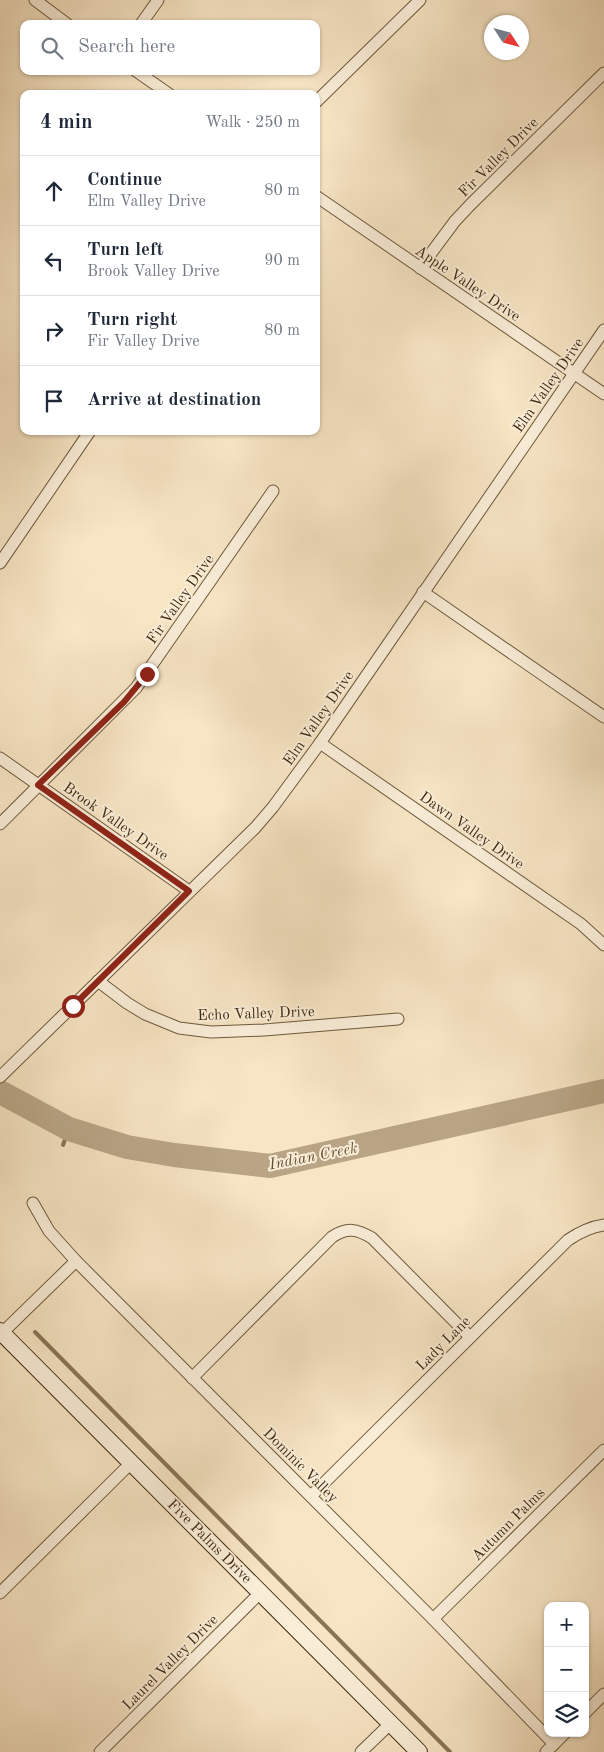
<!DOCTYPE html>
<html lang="en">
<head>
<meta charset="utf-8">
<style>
	body { margin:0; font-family:"Old Standard TT",serif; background:#f6f6f7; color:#1f2937 }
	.controls { position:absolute; right:15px; bottom:15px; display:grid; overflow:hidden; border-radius:10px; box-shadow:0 1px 4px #0004 }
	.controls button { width:45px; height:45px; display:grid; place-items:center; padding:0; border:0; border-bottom:1px solid #e0e1e3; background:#fff; color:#1f2937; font:25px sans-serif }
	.compass { position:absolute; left:484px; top:15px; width:45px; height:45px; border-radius:50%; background:#fff; box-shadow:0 1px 4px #0004; rotate:126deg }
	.stop { position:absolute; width:15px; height:15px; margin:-11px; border:4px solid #8f2418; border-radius:50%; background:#fff }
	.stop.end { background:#8f2418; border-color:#fff; box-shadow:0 1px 5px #0008 }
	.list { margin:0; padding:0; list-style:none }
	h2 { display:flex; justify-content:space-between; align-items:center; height:65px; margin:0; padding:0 20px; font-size:21px }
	h2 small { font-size:16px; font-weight:400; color:#747a83 }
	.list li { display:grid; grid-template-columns:32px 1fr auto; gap:15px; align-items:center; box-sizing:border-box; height:70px; padding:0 20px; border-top:1px solid #e0e1e3 }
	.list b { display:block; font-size:19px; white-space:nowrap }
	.list p { margin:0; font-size:16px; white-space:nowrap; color:#747a83 }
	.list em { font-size:16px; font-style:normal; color:#747a83 }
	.icon { flex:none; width:28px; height:28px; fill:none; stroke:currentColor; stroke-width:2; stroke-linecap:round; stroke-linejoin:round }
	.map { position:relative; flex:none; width:604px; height:1752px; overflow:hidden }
	.search { position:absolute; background:#fff; box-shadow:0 1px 4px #0004; left:20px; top:20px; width:300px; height:55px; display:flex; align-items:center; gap:12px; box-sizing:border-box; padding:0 18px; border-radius:10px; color:#747a83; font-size:19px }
	.panel { position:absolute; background:#fff; box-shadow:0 1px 4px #0004; left:20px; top:90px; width:300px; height:345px; border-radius:10px }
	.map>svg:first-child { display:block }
</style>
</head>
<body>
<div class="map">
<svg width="604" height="1752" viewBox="0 0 604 1752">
	<rect width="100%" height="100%" fill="#f7e5c4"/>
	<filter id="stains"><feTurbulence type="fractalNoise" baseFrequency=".004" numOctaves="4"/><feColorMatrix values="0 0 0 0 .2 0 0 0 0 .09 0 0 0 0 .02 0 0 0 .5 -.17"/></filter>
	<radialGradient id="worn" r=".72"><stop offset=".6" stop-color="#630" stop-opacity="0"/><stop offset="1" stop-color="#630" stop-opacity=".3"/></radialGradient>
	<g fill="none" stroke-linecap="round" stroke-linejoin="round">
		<g stroke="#897456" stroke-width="4">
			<path d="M63,1145L69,1129"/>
			<path d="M35,1332L450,1752"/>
		</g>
		<path stroke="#b9a586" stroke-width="24" d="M0,1092L69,1129L127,1147L174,1155L270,1166L604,1091"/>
		<g stroke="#6e593c" stroke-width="13">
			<g id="street">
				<path d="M35,0L67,24"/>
				<path d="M141,24L158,0"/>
				<path d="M136,71L169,94"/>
				<path d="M316,102L420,0"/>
				<path d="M316,196L604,394"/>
				<path d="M420,268L455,221L471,204L604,73"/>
				<path d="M0,563L90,431"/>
				<path d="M423,592L604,717"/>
				<path d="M320,743L581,924L604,945"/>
				<path d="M0,758L189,891"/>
				<path d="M0,824L136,688L273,491"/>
				<path d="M98,981L127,1003L145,1014L179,1028L211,1032L264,1030L398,1019"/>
				<path d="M0,1077L255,828L273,807L320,743L604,330"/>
				<path d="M33,1203L49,1231L76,1261L433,1619L554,1744"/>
				<path d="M2,1333L76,1261"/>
				<path d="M192,1378L332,1237C347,1227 357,1229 372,1238L470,1337"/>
				<path d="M311,1496L568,1240C580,1232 590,1227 604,1225"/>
				<path d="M0,1593L131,1463"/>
				<path d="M433,1619L604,1450"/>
				<path d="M585,1713L604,1694"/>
				<path d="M100,1752L261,1592"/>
				<path d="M361,1752L390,1724"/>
				<path d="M546,1752L565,1733"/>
			</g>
		</g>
		<g stroke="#412a0f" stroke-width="18">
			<path id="secondary" d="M0,1331L419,1752"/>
		</g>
		<use href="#street" stroke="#faeed9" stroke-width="11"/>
		<use href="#secondary" stroke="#faeed9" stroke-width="16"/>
	</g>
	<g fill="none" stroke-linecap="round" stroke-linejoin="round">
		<path stroke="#8f2418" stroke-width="6" d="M73,1006L189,891L38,785L124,702L147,674"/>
	</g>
	<g text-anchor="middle" stroke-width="4" stroke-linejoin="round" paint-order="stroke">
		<g font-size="15" fill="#412a0f" stroke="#faeed9">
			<text transform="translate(498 157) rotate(-45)" y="5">Fir Valley Drive</text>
			<text transform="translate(468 283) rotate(34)" y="5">Apple Valley Drive</text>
			<text transform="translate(548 385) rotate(-55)" y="5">Elm Valley Drive</text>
			<text transform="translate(180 599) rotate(-55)" y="5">Fir Valley Drive</text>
			<text transform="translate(318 718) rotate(-55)" y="5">Elm Valley Drive</text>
			<text transform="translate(116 821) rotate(35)" y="5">Brook Valley Drive</text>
			<text transform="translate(472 830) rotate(35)" y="5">Dawn Valley Drive</text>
			<text transform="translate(256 1013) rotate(-2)" y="5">Echo Valley Drive</text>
			<text transform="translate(443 1343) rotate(-45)" y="5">Lady Lane</text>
			<text transform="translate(301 1465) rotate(45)" y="5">Dominic Valley</text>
			<text transform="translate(508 1524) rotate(-45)" y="5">Autumn Palms</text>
			<text transform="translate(210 1541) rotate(45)" y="5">Five Palms Drive</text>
			<text transform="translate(170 1662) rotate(-45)" y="5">Laurel Valley Drive</text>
		</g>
		<g font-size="16" font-style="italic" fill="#654f33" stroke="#faeed9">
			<text transform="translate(313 1155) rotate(-11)" y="6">Indian Creek</text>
		</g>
	</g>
	<rect width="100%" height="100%" filter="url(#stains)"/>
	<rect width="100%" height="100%" fill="url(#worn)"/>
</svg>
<div class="controls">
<button>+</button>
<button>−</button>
<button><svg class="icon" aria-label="layers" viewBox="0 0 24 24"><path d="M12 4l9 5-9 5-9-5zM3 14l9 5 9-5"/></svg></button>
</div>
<svg class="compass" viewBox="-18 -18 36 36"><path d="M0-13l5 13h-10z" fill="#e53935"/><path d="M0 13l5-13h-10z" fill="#747a83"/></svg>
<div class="stop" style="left:73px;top:1006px"></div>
<div class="stop end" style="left:147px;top:674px"></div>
<div class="search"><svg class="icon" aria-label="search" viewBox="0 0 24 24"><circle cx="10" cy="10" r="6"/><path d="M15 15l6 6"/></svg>Search here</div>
<section class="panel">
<h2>4 min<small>Walk · 250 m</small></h2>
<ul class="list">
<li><svg class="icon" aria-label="ahead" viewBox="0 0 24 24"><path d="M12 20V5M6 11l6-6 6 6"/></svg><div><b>Continue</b><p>Elm Valley Drive</p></div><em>80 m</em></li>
<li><svg class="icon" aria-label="left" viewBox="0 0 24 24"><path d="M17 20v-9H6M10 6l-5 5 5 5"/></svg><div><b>Turn left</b><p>Brook Valley Drive</p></div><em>90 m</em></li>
<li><svg class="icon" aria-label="right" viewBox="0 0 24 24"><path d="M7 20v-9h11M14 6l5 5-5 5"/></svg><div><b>Turn right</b><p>Fir Valley Drive</p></div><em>80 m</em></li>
<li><svg class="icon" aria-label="arrive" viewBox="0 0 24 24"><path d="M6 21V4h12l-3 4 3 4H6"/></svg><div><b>Arrive at destination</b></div></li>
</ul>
</section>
</div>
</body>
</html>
